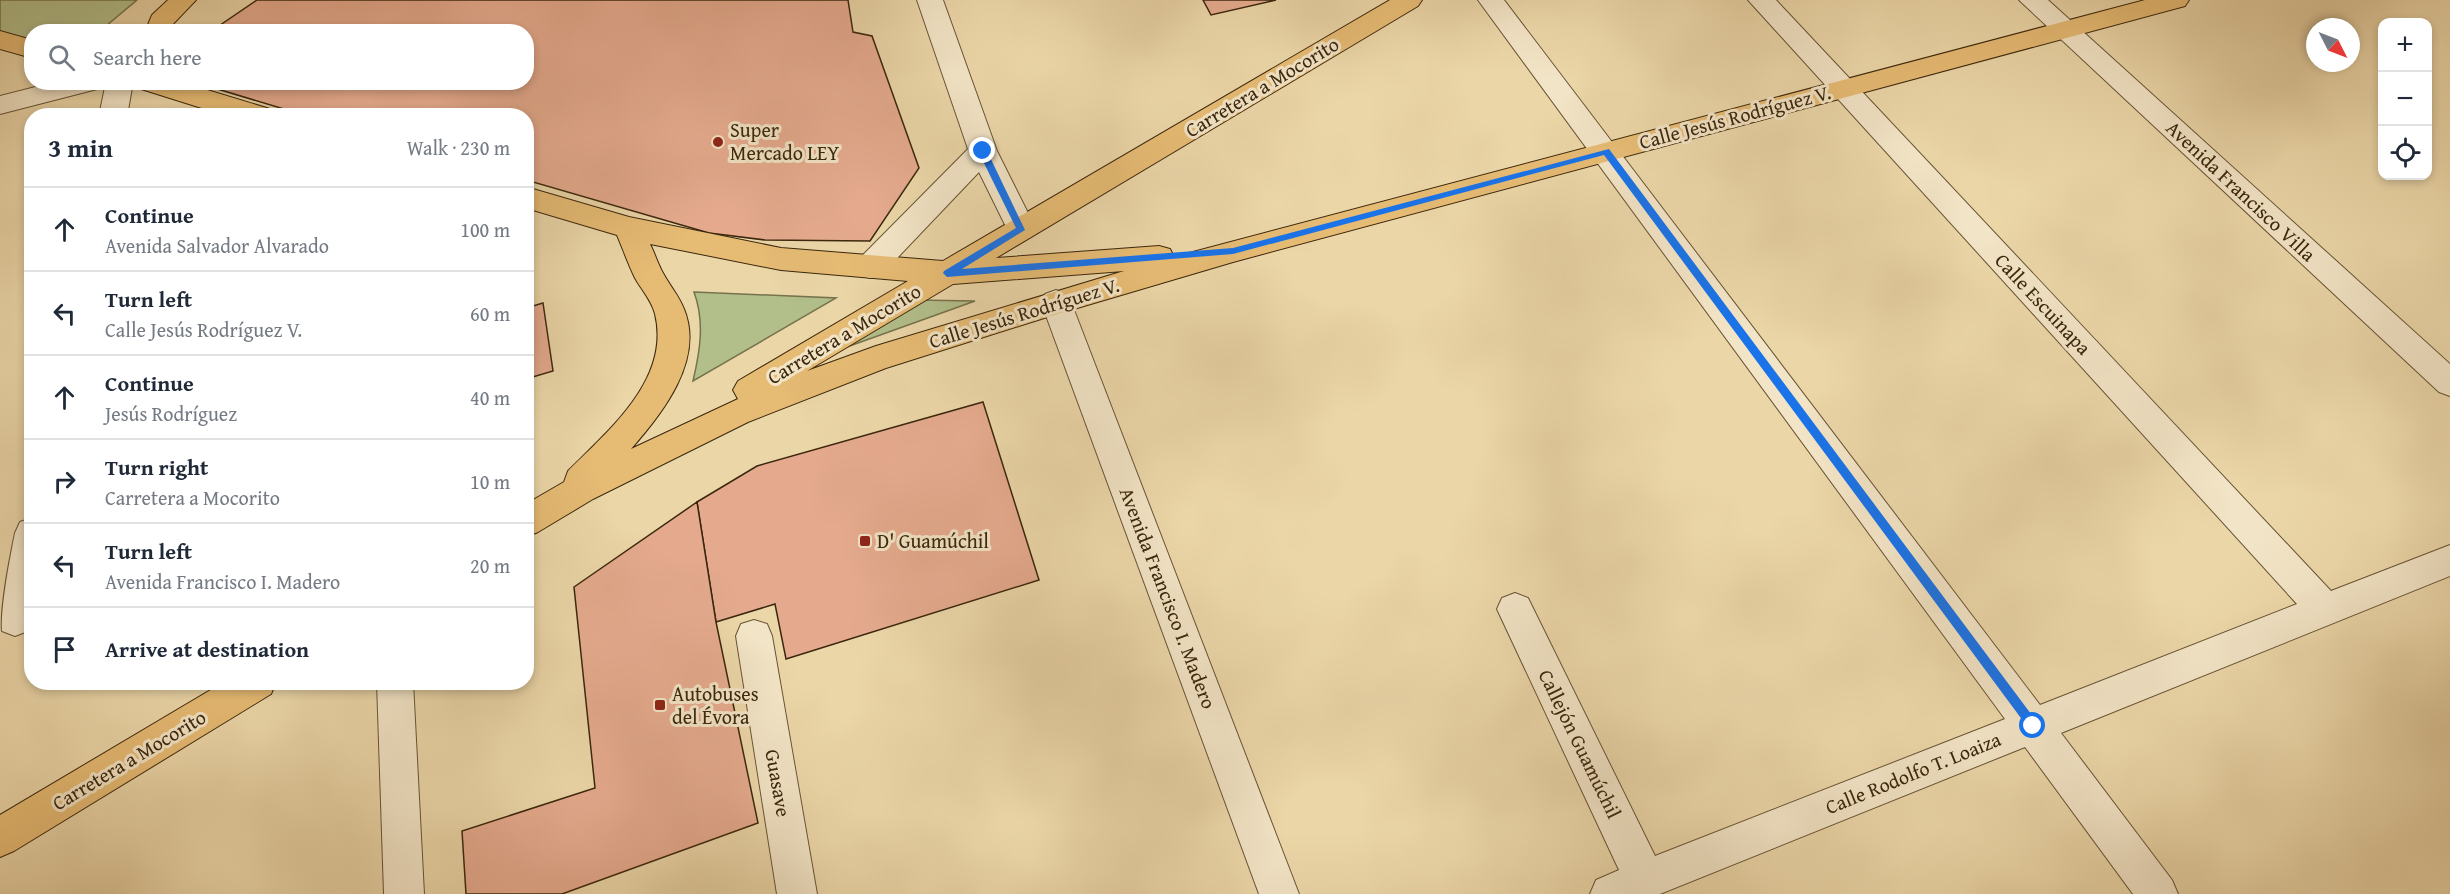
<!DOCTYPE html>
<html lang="en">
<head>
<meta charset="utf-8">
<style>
	body { margin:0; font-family:"Gentium Book Plus",serif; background:#f2f2f3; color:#1f2937 }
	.controls { position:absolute; right:18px; top:18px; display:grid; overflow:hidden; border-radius:12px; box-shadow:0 3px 9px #0003 }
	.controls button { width:54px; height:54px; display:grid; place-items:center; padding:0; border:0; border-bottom:2px solid #e0e1e3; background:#fff; color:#1f2937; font:30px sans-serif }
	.compass { position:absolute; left:2306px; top:18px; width:54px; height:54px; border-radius:50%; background:#fff; box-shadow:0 3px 9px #0003; rotate:132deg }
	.stop { position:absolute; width:18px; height:18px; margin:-14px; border:4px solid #1a73e8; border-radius:50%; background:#fff }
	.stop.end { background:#1a73e8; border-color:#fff; box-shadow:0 2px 6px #0008 }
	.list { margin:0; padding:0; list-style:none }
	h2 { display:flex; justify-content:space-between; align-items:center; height:78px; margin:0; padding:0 24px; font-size:26px }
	h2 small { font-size:20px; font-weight:400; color:#747a83 }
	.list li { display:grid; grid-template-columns:39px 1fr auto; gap:18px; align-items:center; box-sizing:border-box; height:84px; padding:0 24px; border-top:2px solid #e0e1e3 }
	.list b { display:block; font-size:22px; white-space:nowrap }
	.list p { margin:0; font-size:20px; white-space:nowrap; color:#747a83 }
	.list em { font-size:20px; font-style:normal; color:#747a83 }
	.icon { flex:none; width:33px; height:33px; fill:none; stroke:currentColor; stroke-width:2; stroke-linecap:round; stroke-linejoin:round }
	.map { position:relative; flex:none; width:2450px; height:894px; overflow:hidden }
	.search { position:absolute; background:#fff; box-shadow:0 3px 9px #0003; left:24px; top:24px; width:510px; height:66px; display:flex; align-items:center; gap:15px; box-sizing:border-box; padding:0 21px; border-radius:24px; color:#747a83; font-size:22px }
	.panel { position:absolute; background:#fff; box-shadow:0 3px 9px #0003; left:24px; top:108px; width:510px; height:582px; border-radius:24px }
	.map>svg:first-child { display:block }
</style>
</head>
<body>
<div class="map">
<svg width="2450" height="894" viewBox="0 0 2450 894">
	<rect width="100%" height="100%" fill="#ebd6a8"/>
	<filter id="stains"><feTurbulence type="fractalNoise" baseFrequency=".00333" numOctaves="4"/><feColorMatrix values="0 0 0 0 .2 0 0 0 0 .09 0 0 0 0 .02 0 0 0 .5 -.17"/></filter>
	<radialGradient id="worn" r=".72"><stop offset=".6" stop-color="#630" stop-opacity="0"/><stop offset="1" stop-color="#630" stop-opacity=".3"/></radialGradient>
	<g fill="#b2bf8b" stroke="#76734c" stroke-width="1.5">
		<path d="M0,0H137L100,31L32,32L31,42L0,33Z"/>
		<path d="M694,292L836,298L693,381C700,351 705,322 694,292Z"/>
		<path d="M916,300L975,301L819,357Z"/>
	</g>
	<g fill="#e5aa8e" stroke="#3b270d" stroke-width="1.5">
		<path d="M257,0H848L853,32L872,36L919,168L870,241L765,240L709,233L526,180V116H307L194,82H526V32H210Z"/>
		<path d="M1203,0H1276L1211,15Z"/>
		<path d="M543,303L553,371L526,379V308Z"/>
		<path d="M983,402L1039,580L786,659L775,604L716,622L697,502L757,466Z"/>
		<path d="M697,502L716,622L758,823L562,894H466L462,831L595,788L574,587Z"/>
	</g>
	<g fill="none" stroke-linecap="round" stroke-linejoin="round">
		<g stroke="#675334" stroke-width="2">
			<g id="minor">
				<path d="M917,0H943L997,151L1036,229L1031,237L1021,240L1011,237L979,172L881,275L870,278L859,275L855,267L859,259L968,149Z"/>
				<path d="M1478,0H1504L2040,705L2297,604L1748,0H1776L2331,591L2450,545V576L2061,733L2172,880L2178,894H2133L2025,747L1660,894H1590L1596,880L1619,870L1497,609L1502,598L1515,593L1528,598L1655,856L2005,719Z"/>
				<path d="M2019,0H2048L2450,364V396L2439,392Z"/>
				<path d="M55,82H133L127,116H99L105,87L0,114V96Z"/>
				<path d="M1056,290L1067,294L1071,302L1299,894H1259L1041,302L1045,294Z"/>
				<path d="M32,518V623L28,631L15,636L2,631C0,610 10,557 15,533L20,522Z"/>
				<path d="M754,620L767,624L772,636L817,894H777L736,636L741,624Z"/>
				<path d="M377,682H413L424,894H384Z"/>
			</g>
		</g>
		<g stroke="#3b270d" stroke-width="2">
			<g id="major">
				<path d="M168,0H196L173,24L171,32H145L152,15Z"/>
				<path d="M1390,0H1422L1418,6L996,258L1159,246L1170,249L1174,257L2145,0H2189L2185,6L1233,262L1057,314L886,368L748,422L593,499L538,532L526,537V504L564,482L568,471C609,430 671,379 655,314C652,301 641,289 635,278C628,264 623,249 617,235L526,208V187L629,217L781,248L943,261ZM650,244L781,270L908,281L738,381L733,390L738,399L631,449C662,414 705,360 684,309C679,296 670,286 663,273C658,264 655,254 650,244ZM1124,271L876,346L807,371L953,284Z"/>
				<path d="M0,31L32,40V58L0,49Z"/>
				<path d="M135,82H181L270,109L273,116H227L138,88Z"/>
				<path d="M224,682H276L271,694L14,851L0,857V815Z"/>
			</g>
		</g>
		<use href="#minor" fill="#f2e4c6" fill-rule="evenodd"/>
		<use href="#major" fill="#e6bb74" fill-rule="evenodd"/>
	</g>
	<path fill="#1a73e8" d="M983,148L987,151L1025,230L962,269L1233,248L1609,149L2037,722V729H2029L1604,155L1233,254L947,277L943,273L944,271L1016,228L978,151Z"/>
	<g fill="#8f2418" stroke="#f2e4c6" stroke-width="2">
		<circle cx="718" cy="142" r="6"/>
		<rect x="859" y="535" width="12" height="12" rx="3"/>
		<rect x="654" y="699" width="12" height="12" rx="3"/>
	</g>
	<g text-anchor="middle" stroke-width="6" stroke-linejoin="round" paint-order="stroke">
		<g font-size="20" fill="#3b270d" stroke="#f2e4c6">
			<text transform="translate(1262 87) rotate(-31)" y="7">Carretera a Mocorito</text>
			<text transform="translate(1735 117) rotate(-15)" y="7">Calle Jesús Rodríguez V.</text>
			<text transform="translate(2241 191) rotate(43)" y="7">Avenida Francisco Villa</text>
			<text transform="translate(2043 304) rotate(47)" y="7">Calle Escuinapa</text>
			<text transform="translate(1024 313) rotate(-17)" y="7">Calle Jesús Rodríguez V.</text>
			<text transform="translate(844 334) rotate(-31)" y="7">Carretera a Mocorito</text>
			<text transform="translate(1168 598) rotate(69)" y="7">Avenida Francisco I. Madero</text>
			<text transform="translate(1580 744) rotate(64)" y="7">Callejón Guamúchil</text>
			<text transform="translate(129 760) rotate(-31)" y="7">Carretera a Mocorito</text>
			<text transform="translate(1913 773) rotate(-22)" y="7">Calle Rodolfo T. Loaiza</text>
			<text transform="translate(778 783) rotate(80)" y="7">Guasave</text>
		</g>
		<g font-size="20" fill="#3b270d" stroke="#f2e4c6" text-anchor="start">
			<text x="730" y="137">Super<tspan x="730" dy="23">Mercado LEY</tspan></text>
			<text x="877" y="548">D' Guamúchil</text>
			<text x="672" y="701">Autobuses<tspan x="672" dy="23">del Évora</tspan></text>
		</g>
	</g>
	<rect width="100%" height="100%" filter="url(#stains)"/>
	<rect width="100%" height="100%" fill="url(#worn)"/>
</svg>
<div class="controls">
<button>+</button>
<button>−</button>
<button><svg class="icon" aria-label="locate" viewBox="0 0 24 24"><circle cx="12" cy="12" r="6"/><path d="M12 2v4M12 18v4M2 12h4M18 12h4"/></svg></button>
</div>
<svg class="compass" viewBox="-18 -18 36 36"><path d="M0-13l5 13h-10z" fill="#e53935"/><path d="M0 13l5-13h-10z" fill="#747a83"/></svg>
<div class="stop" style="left:2033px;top:726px"></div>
<div class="stop end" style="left:983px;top:151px"></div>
<div class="search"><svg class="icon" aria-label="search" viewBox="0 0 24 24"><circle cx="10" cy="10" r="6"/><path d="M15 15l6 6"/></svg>Search here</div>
<section class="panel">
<h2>3 min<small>Walk · 230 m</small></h2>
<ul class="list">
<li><svg class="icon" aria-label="ahead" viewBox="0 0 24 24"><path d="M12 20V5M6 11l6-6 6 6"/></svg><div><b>Continue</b><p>Avenida Salvador Alvarado</p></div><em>100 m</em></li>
<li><svg class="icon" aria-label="left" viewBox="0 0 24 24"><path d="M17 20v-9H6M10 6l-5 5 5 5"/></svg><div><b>Turn left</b><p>Calle Jesús Rodríguez V.</p></div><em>60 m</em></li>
<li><svg class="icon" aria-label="ahead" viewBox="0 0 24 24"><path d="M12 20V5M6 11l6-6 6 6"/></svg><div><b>Continue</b><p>Jesús Rodríguez</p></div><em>40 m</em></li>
<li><svg class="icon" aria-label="right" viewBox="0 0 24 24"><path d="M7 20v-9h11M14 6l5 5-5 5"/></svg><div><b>Turn right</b><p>Carretera a Mocorito</p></div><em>10 m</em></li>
<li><svg class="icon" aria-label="left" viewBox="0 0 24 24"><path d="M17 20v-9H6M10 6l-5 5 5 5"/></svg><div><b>Turn left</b><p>Avenida Francisco I. Madero</p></div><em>20 m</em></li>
<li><svg class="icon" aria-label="arrive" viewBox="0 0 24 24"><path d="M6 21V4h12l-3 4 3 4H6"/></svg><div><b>Arrive at destination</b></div></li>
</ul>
</section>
</div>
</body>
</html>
